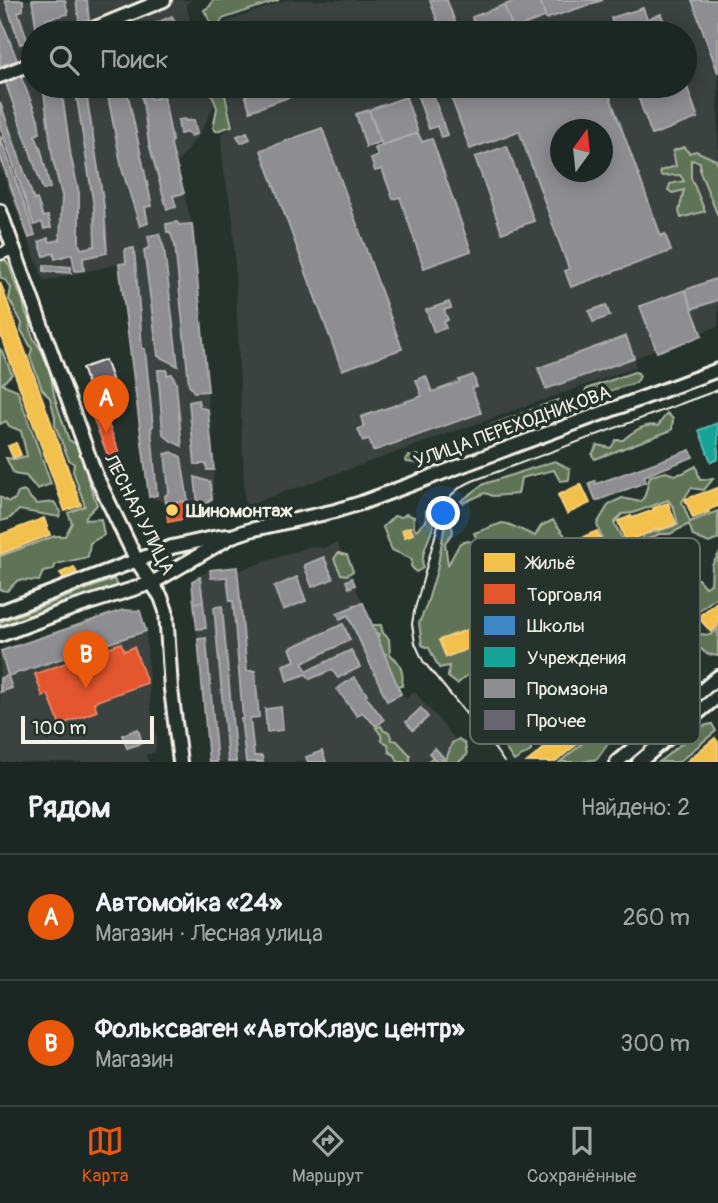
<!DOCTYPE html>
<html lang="ru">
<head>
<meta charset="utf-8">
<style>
	body { margin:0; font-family:Pangolin,sans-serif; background:#252e2a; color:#f1f3f6 }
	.compass { position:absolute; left:550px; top:119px; width:63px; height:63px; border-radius:50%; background:#1c2622; box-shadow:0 4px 18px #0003; rotate:15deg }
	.scale { position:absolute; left:21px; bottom:18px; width:133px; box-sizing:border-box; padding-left:7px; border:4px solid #f4f1e8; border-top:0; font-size:19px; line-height:24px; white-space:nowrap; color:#f4f1e8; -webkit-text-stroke:5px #26332d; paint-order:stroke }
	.you { position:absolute; left:444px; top:514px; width:24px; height:24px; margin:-18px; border:5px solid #fff; border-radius:50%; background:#1a73e8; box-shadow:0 0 0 10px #1a73e833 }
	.badge { display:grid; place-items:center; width:46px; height:46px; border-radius:50%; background:#ea580c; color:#fff; font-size:23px; font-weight:700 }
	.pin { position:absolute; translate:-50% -58px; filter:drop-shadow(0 2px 4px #0008) }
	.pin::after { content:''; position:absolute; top:37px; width:24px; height:21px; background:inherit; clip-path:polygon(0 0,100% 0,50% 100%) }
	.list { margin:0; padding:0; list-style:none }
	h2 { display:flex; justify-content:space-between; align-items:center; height:91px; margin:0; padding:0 28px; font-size:30px }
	h2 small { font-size:23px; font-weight:400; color:#a0a5a5 }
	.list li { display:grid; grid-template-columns:46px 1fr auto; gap:21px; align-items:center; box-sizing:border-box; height:126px; padding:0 28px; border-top:2px solid #3a4340 }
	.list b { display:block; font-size:26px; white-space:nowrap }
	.list p { margin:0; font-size:23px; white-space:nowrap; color:#a0a5a5 }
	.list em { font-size:23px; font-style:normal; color:#a0a5a5 }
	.icon { flex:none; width:38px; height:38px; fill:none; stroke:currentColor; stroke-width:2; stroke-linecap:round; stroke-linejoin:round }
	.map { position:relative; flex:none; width:718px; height:762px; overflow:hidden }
	.search { position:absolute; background:#1c2622; box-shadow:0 4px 18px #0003; left:21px; right:21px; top:21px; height:77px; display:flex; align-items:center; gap:18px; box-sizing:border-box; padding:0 24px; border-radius:38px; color:#a0a5a5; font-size:26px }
	.sheet { height:343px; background:#1c2622 }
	nav { display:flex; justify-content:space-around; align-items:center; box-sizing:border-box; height:98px; border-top:2px solid #3a4340; background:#1c2622; font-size:19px; color:#a0a5a5 }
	nav a { display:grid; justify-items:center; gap:4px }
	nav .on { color:#ea580c }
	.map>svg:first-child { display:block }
</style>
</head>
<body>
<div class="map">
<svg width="718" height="762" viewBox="0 0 718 762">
	<rect width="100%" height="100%" fill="#26332d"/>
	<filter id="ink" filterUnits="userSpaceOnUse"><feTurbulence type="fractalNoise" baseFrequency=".0143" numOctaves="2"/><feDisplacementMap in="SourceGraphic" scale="14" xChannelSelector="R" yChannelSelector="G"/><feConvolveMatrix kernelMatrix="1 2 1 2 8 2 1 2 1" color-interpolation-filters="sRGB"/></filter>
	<g filter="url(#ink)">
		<g fill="#3a4241" fill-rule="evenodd">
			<path d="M0,0H191L186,4L194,33H33V86H208L214,105L202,130L176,165L192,224L214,470L210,513L189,518L188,501L166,503L149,497L119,264L44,281L0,167Z"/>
			<path d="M286,0H718V326L634,358L636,367L245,506L233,219L223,165L221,134L234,126L225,86H685V33H219L221,24ZM560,130H602V172H560Z"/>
			<path d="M337,543L401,694L406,699L414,691L467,753L456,762H209L192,581L210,570L237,567L238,571L311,546L323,548Z"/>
			<path d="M658,544L702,595L652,639L600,566Z"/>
			<path d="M146,631L150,704L157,739L155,752L145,755L149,762H0V651L9,675Z"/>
		</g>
		<g fill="#5e7356" stroke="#a9b29f" stroke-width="2">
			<path d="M213,0H279L222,19L217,33H209L207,29L212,25L204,10L210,6Z"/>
			<path d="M209,86H223L232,126L216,131L213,128L217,108Z"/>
			<path d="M684,147L689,153L696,151L716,160L718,166V216L700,172V162L691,160V178L705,211L681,218L679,211L684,190L673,193L668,190L670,184L684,181L680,175L661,176L660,171L676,166L673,151Z"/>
			<path d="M0,257C12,263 11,274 16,286C18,291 22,296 23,301C25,311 25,314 31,322C29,335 35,341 42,351C51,365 51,383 55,398C59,412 64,426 69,440C81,446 88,457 91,469L87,477L97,505L86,516L85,520L101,519L104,535L90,543L88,557L56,564L53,570L43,572L39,581L18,580L7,591L0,590V556L55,536H65L72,523L68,513L85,506L73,471L74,464L69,460L55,425V417L50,398L42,389L30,356L32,349L21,330L22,323L9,299L11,288L5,280L0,277Z"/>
			<path d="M0,349L2,351L12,374L2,384L17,390L51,484L37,489L26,476L14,474L6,458L15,459L27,456L21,431L9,426L6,421L0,424Z"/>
			<path d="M634,372L638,373L640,376L638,380L635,383L587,398L583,395L586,390L589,388Z"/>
			<path d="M558,400L564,405L560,410L514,427H505L489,432L485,430L487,427C511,417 534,409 558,400Z"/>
			<path d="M667,413L673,419L672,430L595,459L592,455L597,445L611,448L616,440H623C632,432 645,422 658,426Z"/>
			<path d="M431,451L438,452L440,458L436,461L429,459L422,464L407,462L405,460L409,456L413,458L416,455L427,457Z"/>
			<path d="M555,461L570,469L569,480L560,481L554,470L521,478L518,494L493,496L485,493L463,503L461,501L484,484Z"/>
			<path d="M696,466L700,480L713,479L704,490L691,488L682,502L690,522L718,511V539L709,543L693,536L689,524L670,534H659L651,538L642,540L643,535L678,525L674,508L668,500L633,513L622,514L614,523L624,542L626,549L640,556L644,562L632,569L643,586L627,615L603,633L594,629L600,609L591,604L583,614L586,623L577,627L561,586L560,569L585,560L597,558L606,552L597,524L609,504L622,498L641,502L645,495L650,476L666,472L674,475L683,473Z"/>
			<path d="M24,491L36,504L54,502L61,512L59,517L19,510L9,519L0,521V497L9,502L15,499L18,493Z"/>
			<path d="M429,507L433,510C439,530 419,547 423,568L416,572L411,566L412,559L392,550L383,527L394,516L402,517L406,514L414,517V527L416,530L426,521V511Z"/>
			<path d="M553,520L566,537L549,545L543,557L536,553L533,558L530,553L507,564L475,571L480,599L486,601L492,593L534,580L552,586L555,612L545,617V623C562,631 575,645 592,655L589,666L593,670L590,677L591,683L578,699L581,710L544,741L531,737V751L514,761L505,748L502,736H494L485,726L494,718H500L505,710L547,685L546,674L536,668L537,652L526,656L518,651H515L516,662L507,669L496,666L486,682L469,674L457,684L448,677L449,666L439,668L429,648L422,645L419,623L426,607L437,570L445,524L451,522L453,532L445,543L448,565L460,543L468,541L479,544L474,533L502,523L508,524L535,536L541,526Z"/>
			<path d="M338,553L347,555L353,571L347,575L341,574L334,559Z"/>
			<path d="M718,555V596L698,611L693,626H684L680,612L688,601L674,586L678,581L698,579L705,587L711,584L712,565Z"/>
			<path d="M114,579L117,586L0,629V622Z"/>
			<path d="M371,625H381L383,633L389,639L390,655C401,661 404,674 402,686L391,685L382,663L386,654H380L376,641L379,634L371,633Z"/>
			<path d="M718,629V656L707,654L696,645L700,634L711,635Z"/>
			<path d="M691,661L698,669L682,686L674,689L657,709L648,708L642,721L617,731L597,759L582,762H560L651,686L663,684L665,675L679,662Z"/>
			<path d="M712,724L716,731L679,762H659L703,726Z"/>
			<path d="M381,726L384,731L389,732L392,740L397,741L410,755V762H398L395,755L389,752L388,744L382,741L381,735L376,728Z"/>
			<path d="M459,739L465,744L467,755L460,761V762H427L432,758L446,760L452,743Z"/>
		</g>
		<g fill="#f2c14e" stroke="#f3cf7c" stroke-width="2">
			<path d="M0,282L81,505L65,511L0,333Z"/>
			<path d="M16,443L21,455L13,458L8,446Z"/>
			<path d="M581,484L590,503L567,514L558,495Z"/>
			<path d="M718,488V506L708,510L709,512L693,518L685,499Z"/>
			<path d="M668,503L676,524L659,530V528L626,542L618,521L631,516L632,518L654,510L653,508Z"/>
			<path d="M44,518L50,535L0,554V535Z"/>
			<path d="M410,527L413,534L405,537L402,530Z"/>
			<path d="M597,531L605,551L572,561L573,563L555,570L547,550L586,537L585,536Z"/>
			<path d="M74,567L77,573L63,578L60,573Z"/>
			<path d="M718,601V626L711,632L698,617Z"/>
			<path d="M508,615L514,632L446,657L439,640Z"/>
			<path d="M587,714L598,727L555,762H527Z"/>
			<path d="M715,738L718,742V762H686Z"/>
		</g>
		<g fill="#e4572e" stroke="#e98566" stroke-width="2">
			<path d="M103,410L119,452L108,456L92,415Z"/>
			<path d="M188,501L189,518L168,522L166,503Z"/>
			<path d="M121,643L124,651L134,647L147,683L94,702L97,711L60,725L48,694L43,697L35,674Z"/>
		</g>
		<path fill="#17a398" stroke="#59bab0" stroke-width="2" d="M718,423V459L711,462L699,430Z"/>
		<g fill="#8d8d92" stroke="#acabac" stroke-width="2" fill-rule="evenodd">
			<path d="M5,0H23V10L18,12L28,42L20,44Z"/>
			<path d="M32,0H65L68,14L46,19L48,33H37Z"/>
			<path d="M76,0H87L89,20L79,21Z"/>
			<path d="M432,0H447L459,33H442L430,1Z"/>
			<path d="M519,0H540L545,17L513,29L504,5Z"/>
			<path d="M540,0H603L546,19Z"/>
			<path d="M692,0H718V73Z"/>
			<path d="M504,5L513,29L501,33H471L469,27L474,25L472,17Z"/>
			<path d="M643,8L647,19L650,18L653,26L634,33H615L611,18Z"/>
			<path d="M661,14L668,33H634L653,26L650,18Z"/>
			<path d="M0,16L17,60L0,66Z"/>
			<path d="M172,16L181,33H158L154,24Z"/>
			<path d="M143,27L145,33H126Z"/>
			<path d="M19,72L38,119L40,133L35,135L41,150L50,188L43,190L30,151L4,78Z"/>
			<path d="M685,81L698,118L652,135L634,86H685Z"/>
			<path d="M43,86H61L71,157L79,193V244L81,249L95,246L94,207L75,86H85L104,206L107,253L83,258L84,270L75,271L72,254L55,259L54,253L44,256L39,242L48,238L50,242L60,240L62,196L53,160Z"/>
			<path d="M106,86H126L152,206L145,207L148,223L140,226L122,169Z"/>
			<path d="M186,86H197L198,89L190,92Z"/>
			<path d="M269,86H301L304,92L250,111L245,94Z"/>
			<path d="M354,86H375L377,90L357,96Z"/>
			<path d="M430,86L447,135L441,137L437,126L429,129L416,91Z"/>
			<path d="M447,86H606L661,236L665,234L671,251L571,287L565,271L569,269L519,131L470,149ZM560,130H602V172H560Z"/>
			<path d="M149,95L151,99L164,97L172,140L171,146L184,193L173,196L176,207L167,209L149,144L142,97Z"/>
			<path d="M406,97L418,133L382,145L369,110Z"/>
			<path d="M0,102L34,200L37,199L43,217L48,216L51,227L44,229L42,222L34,225L0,126Z"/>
			<path d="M369,110L380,142L366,147L356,114Z"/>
			<path d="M185,119L186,121L194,120L197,134L190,136L188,132L180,134L178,120Z"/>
			<path d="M322,128L402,349L342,370L261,150Z"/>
			<path d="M247,132L250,139L241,143L237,136Z"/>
			<path d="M418,133L422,142L432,139L471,251L424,268L400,197L393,199L382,169L375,171L371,159L378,156L375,148Z"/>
			<path d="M0,136L35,235L29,238L0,156Z"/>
			<path d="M507,146L534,221L502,233L475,157Z"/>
			<path d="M177,222L179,225L192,224L208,391L194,392L189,385L175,245L170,232H167L166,224Z"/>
			<path d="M159,234L164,248L178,366L158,356L144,250L150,247L148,236Z"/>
			<path d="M134,248L140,317L142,348L145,349L153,426L151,428L157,495L149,497L119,264L126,263L125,249Z"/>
			<path d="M44,265L71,267V273L44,271Z"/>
			<path d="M718,278V300L692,309L685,290Z"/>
			<path d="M685,290L702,336L657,352L640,306Z"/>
			<path d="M449,302L451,308L444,310L448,320L443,322L446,328L434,332L426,310Z"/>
			<path d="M606,305L610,316L593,322L589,311Z"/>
			<path d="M626,336L634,358L546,389L538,368Z"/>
			<path d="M158,370H167V375L172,374L176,383L182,446L171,441L163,434Z"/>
			<path d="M473,375L477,387L472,388L481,413L373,451L369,439L363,441L358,429L364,427L361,417L422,396L416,380L426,376L432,392L460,382L459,380Z"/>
			<path d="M198,400L200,407L208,410L214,470H207L206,464H195L189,402Z"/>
			<path d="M690,450L693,457L644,476L646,482L596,501L589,483L595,481L596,484Z"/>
			<path d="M172,452L181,457L188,501L166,503L165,496L169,492L165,454Z"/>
			<path d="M195,477L210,482L212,499L208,501L209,516L199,517Z"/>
			<path d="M324,557L333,579L312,587L304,565Z"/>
			<path d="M237,567L247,671H255L259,717L250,718L254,756H262L263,762H246L241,719H243L233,601H230L227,577L211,578L210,570Z"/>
			<path d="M200,577L203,602L194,603L192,581Z"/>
			<path d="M297,577L306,601L283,610L274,587Z"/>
			<path d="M352,578L355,585L349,588L346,581Z"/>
			<path d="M203,602L206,628L197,629L194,603Z"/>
			<path d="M363,603L401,694L387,701L348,615L340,619L337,613L355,606L354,605Z"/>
			<path d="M222,606L236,762H228L214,607Z"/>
			<path d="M123,610L140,611L146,631L8,676L1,651Z"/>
			<path d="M343,624L350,640L302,663L307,671L351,650L360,667L338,678L332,670L310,679L306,674L287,681L283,665L295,661L290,648Z"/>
			<path d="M206,638L217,762H209L198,639Z"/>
			<path d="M8,676L12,688L0,692V678Z"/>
			<path d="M354,677L367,694L365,695L384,720L376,726L362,712L357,716L337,689Z"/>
			<path d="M281,707L283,730L267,732L265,709Z"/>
			<path d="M421,708L428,717L413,730L406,722Z"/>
			<path d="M138,729L142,743L127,748L122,735Z"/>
			<path d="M435,748L444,758L440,762H437L429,753Z"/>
			<path d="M322,751L326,762H308L306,757Z"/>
		</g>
		<path fill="#686571" stroke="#f4f1e8" stroke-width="2" d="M105,360L117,393L94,401L82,368Z"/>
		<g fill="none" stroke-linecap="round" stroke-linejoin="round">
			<g stroke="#f4f1e8" stroke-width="15">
				<path id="minor" d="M0,254L13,249"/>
			</g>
			<g stroke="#f4f1e8" stroke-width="18">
				<g id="major">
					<path d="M83,33L164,0"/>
					<path d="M0,76L33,63"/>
					<path d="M0,211L96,476L137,561L161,597L166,611L171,689L180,762"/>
					<path d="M0,612L172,547L213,538L228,536"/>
					<path d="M0,635L70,609L152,583L232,536L250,530L335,511L361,503L718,370"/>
					<path d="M617,762L718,677"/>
					<path d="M639,762L718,696"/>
				</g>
			</g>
			<use href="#minor" stroke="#26332d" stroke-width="10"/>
			<use href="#major" stroke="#26332d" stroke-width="12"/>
			<path stroke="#f4f1e8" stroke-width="2" d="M504,762L495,749L423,661L415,643L412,624L414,612L443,507C451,493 460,486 475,480L718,390"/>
		</g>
	</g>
	<circle fill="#ffd166" stroke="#26332d" stroke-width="2.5" cx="172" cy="510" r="7"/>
	<g text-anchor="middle" stroke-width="7" stroke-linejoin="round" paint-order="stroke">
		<g font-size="19" fill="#f4f1e8" stroke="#26332d">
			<text transform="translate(512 426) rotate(-20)" y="7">УЛИЦА ПЕРЕХОДНИКОВА</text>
			<text transform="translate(140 514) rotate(63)" y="7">ЛЕСНАЯ УЛИЦА</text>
		</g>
		<g font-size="19" font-weight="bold" fill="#f4f1e8" stroke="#26332d" text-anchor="start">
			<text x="186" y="517">Шиномонтаж</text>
		</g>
	</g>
	<rect x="470" y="538" width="230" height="206" rx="10" fill="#26332d" stroke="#646c65" stroke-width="2"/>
	<rect x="484" y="553" width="31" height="19" fill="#f2c14e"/>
	<rect x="484" y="584" width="31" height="20" fill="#e4572e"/>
	<rect x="484" y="616" width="31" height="19" fill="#3f88c5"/>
	<rect x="484" y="647" width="31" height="20" fill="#17a398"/>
	<rect x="484" y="679" width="31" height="19" fill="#8d8d92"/>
	<rect x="484" y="710" width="31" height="20" fill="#686571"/>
	<g font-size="19" fill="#f4f1e8">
		<text x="527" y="569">Жильё</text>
		<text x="527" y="601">Торговля</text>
		<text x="527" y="632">Школы</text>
		<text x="527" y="664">Учреждения</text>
		<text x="527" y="695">Промзона</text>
		<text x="527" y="727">Прочее</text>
	</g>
</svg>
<svg class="compass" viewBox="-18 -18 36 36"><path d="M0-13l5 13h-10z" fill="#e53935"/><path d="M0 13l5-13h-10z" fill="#a0a5a5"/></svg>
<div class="scale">100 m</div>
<div class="you"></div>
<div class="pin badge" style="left:106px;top:433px">A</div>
<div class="pin badge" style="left:86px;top:689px">B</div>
<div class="search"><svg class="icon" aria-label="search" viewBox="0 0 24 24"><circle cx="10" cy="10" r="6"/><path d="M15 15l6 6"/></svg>Поиск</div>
</div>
<section class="sheet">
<h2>Рядом<small>Найдено: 2</small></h2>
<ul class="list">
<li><span class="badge">A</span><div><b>Автомойка «24»</b><p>Магазин · Лесная улица</p></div><em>260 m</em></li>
<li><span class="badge">B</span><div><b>Фольксваген «АвтоКлаус центр»</b><p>Магазин</p></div><em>300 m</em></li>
</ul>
</section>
<nav>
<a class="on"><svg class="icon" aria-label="map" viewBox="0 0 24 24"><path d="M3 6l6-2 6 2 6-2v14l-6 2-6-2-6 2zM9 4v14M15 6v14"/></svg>Карта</a>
<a><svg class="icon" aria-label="directions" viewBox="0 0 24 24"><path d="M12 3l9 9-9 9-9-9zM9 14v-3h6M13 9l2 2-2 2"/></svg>Маршрут</a>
<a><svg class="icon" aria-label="saved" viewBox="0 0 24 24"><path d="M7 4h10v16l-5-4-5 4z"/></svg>Сохранённые</a>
</nav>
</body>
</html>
